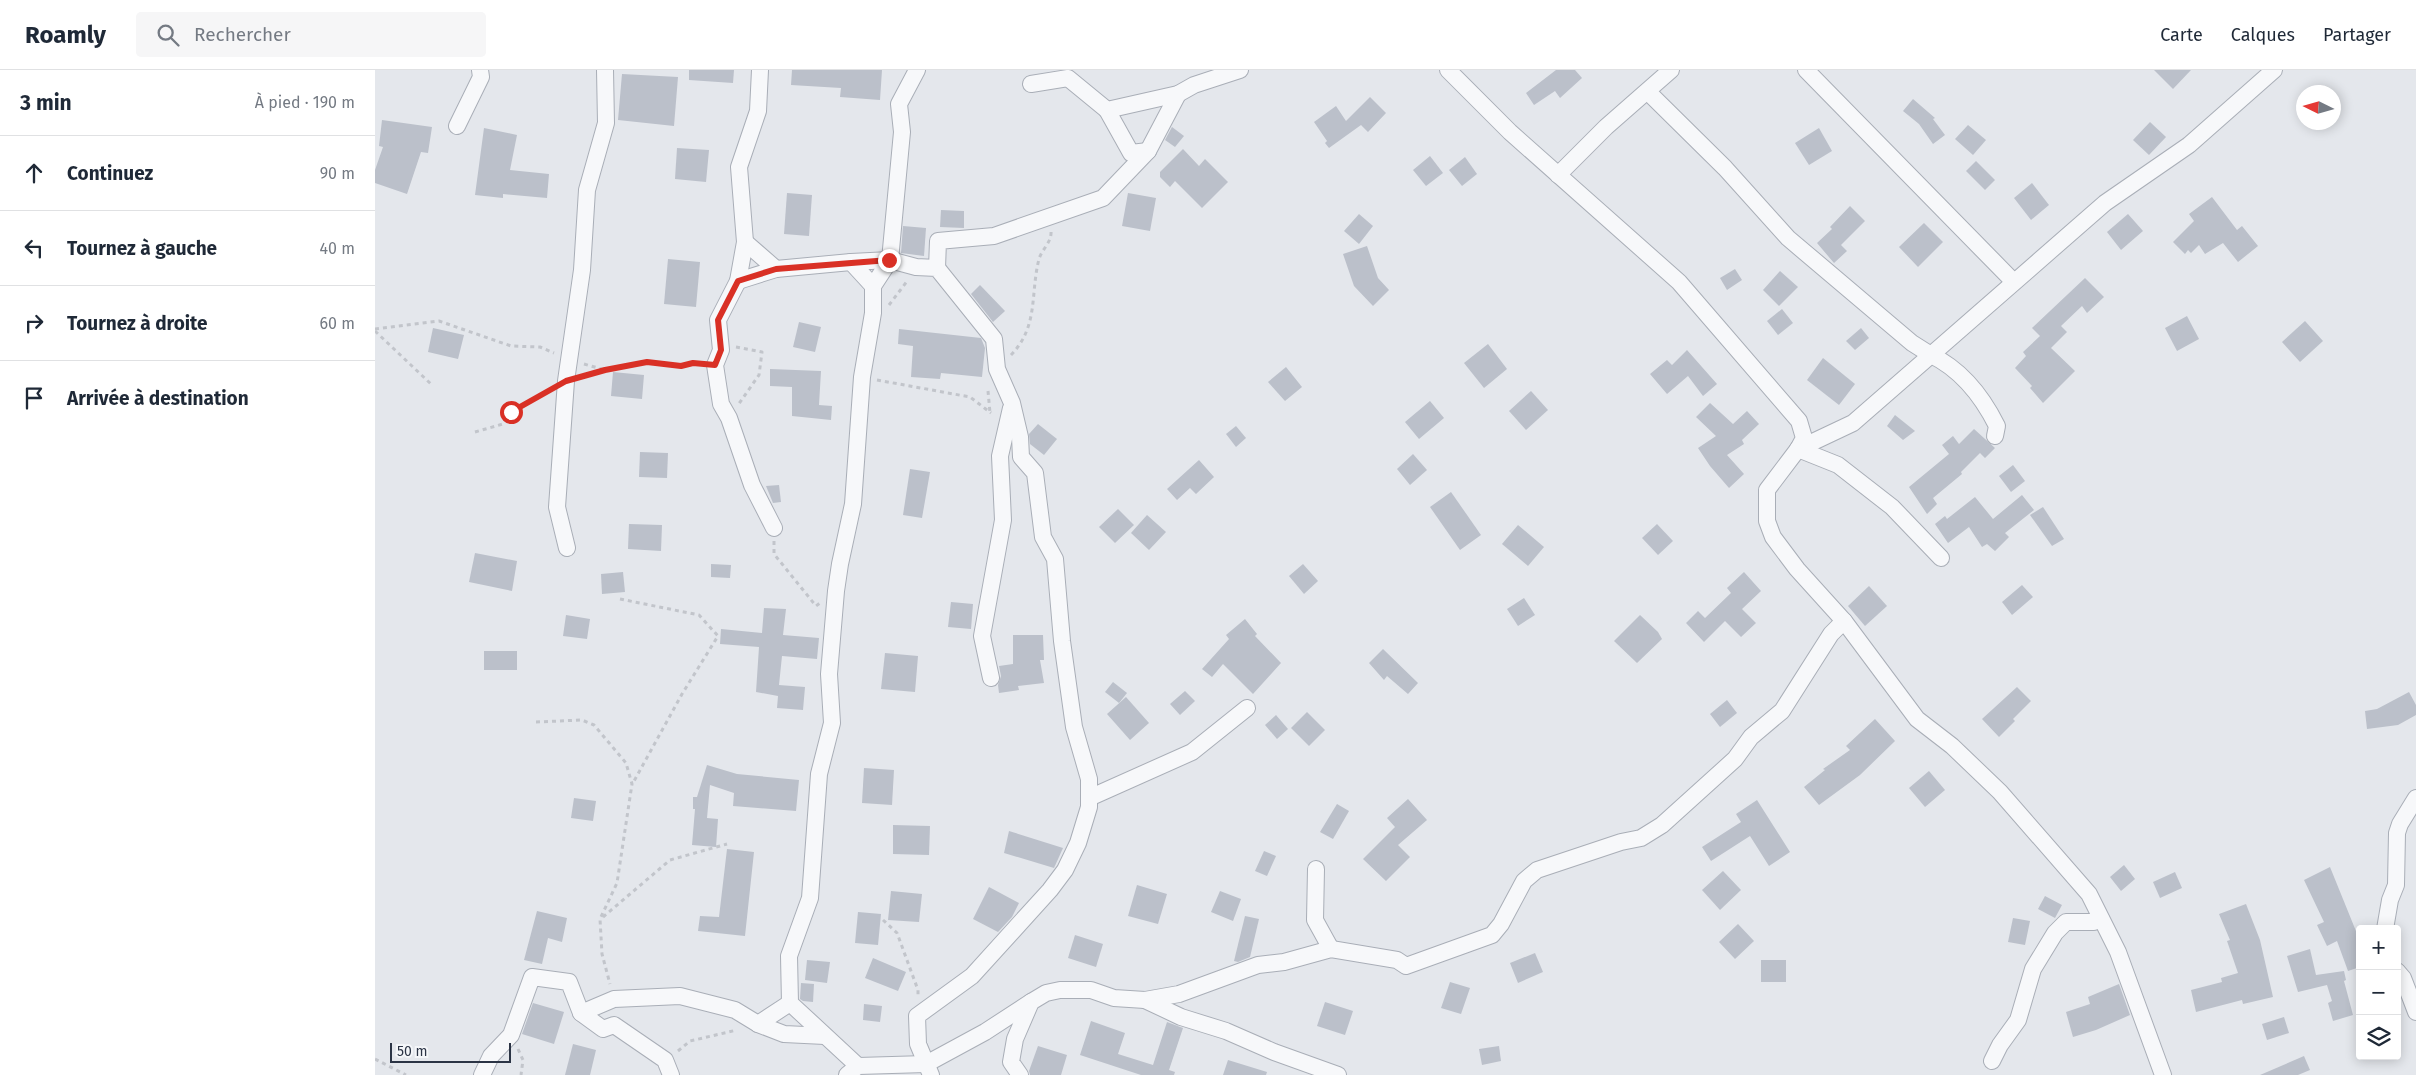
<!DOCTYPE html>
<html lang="fr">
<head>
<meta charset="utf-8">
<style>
	body { margin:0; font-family:"Fira Sans",sans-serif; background:#f6f6f7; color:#1f2937 }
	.controls { position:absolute; right:15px; bottom:15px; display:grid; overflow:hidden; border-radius:5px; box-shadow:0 2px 12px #0003 }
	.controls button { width:45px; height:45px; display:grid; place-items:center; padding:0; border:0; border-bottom:1px solid #e0e1e3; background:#fff; color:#1f2937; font:25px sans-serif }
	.compass { position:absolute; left:1921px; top:15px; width:45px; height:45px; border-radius:50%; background:#fff; box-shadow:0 2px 12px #0003; rotate:275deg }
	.scale { position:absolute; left:15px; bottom:12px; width:121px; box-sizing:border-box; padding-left:5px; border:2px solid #2b3445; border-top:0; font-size:14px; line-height:18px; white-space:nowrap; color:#2b3445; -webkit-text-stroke:4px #f4f6f9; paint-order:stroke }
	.stop { position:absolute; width:15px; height:15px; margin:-11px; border:4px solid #d93025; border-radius:50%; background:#fff }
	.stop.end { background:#d93025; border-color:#fff; box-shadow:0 1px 5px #0008 }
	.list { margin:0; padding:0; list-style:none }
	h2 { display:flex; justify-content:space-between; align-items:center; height:65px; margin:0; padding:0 20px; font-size:21px }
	h2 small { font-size:16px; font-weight:400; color:#747a83 }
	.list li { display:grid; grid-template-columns:32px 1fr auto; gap:15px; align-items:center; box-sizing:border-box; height:75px; padding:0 20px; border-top:1px solid #e0e1e3 }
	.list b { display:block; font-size:19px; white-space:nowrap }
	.list em { font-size:16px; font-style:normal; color:#747a83 }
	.icon { flex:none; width:28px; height:28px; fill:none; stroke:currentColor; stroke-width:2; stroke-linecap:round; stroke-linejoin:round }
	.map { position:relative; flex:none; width:2041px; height:1005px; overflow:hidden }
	header { display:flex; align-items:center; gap:30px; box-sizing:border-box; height:70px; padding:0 25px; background:#fff; border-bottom:1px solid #e0e1e3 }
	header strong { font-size:24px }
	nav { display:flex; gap:28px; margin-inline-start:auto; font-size:18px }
	.search { width:350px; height:45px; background:#f6f6f7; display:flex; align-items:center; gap:12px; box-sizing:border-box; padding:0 18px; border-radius:5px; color:#747a83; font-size:19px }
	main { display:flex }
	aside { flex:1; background:#fff }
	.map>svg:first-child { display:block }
</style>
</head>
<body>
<header>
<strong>Roamly</strong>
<div class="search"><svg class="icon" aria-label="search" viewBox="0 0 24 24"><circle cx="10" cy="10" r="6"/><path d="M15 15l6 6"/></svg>Rechercher</div>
<nav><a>Carte</a><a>Calques</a><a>Partager</a></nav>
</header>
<main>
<aside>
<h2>3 min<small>À pied · 190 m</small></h2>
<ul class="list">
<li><svg class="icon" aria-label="ahead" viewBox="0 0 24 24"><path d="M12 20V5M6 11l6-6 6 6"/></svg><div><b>Continuez</b></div><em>90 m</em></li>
<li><svg class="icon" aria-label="left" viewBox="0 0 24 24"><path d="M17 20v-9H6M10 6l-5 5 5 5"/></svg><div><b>Tournez à gauche</b></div><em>40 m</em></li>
<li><svg class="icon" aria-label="right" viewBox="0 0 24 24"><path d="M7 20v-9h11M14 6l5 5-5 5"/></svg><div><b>Tournez à droite</b></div><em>60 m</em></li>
<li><svg class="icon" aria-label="arrive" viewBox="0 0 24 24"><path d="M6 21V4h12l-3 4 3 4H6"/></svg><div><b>Arrivée à destination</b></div></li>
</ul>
</aside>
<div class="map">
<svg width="2041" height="1005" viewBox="0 0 2041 1005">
	<rect width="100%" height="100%" fill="#e4e7ec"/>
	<g fill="#bbc0ca">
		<path d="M314,0H359L358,13L314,10Z"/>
		<path d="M417,0H507L505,30L465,27L466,18L416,15Z"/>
		<path d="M1181,0H1200L1207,8L1185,28L1180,21L1159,35L1151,23Z"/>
		<path d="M1779,0H1816L1798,19Z"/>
		<path d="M247,4L303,7L299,56L243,50Z"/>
		<path d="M995,27L1011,43L993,62L986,55L954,78L950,73L952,71L939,52L961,36L971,51Z"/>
		<path d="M1538,29L1560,48L1558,49L1570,65L1558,74L1544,54L1528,41Z"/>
		<path d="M7,50L57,57L53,83L46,82L32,124L0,113V100L8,77L4,76Z"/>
		<path d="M1775,52L1791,67L1774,85L1758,70Z"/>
		<path d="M1593,55L1611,70L1598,85L1580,69Z"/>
		<path d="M797,57L809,66L800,77L790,70Z"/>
		<path d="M109,58L142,65L135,100L174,104L172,128L128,124V128L100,125Z"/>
		<path d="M1444,58L1457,81L1434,95L1420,73Z"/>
		<path d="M302,78L334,80L331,112L300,109Z"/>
		<path d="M808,79L824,96L830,89L853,112L827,138L800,111L795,117L785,107V102Z"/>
		<path d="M1055,86L1068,103L1051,116L1038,100Z"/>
		<path d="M1090,87L1102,104L1087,116L1074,100Z"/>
		<path d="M1601,91L1620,110L1610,120L1591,101Z"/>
		<path d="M1657,113L1674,135L1656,150L1639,128Z"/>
		<path d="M412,123L437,125L434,166L409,164Z"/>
		<path d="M753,123L781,128L775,161L747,156Z"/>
		<path d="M1837,127L1862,160L1867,156L1883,176L1863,192L1848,173L1830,184L1824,175L1816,183L1813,180L1810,184L1798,172L1819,151L1814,144Z"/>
		<path d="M1475,136L1490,151L1466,175L1472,181L1459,193L1442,173L1457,159L1455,157Z"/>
		<path d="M566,140L589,141V158L565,157Z"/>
		<path d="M984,144L998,156L984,174L969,161Z"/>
		<path d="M1753,144L1768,161L1746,180L1732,162Z"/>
		<path d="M1549,153L1568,172L1543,197L1524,177Z"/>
		<path d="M528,156L551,158L549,186L526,183Z"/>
		<path d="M992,176L1003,208L1014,220L998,236L979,216L968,184Z"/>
		<path d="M293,189L325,192L321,237L289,234Z"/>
		<path d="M1360,199L1367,210L1352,220L1345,208Z"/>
		<path d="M1405,201L1423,217L1404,236L1388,220Z"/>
		<path d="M1710,208L1729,227L1712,243L1707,236L1686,256L1692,262L1676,278L1700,301L1668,333L1655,318L1657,316L1640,298L1651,286L1648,282L1665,266L1657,258Z"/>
		<path d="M605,215L630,241L618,252L596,224Z"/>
		<path d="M1407,239L1418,253L1403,265L1392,251Z"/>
		<path d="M1812,246L1824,269L1802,281L1790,258Z"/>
		<path d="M1930,251L1948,271L1925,292L1907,272Z"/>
		<path d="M424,252L446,257L440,282L418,277Z"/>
		<path d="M58,258L89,265L83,289L53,282Z"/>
		<path d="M1486,258L1494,268L1480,280L1471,271Z"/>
		<path d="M524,259L606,268L610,278L607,307L566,303L565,309L536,307L538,276L523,274Z"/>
		<path d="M1113,274L1132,299L1109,318L1089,293Z"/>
		<path d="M1312,280L1342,314L1328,326L1313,306L1292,324L1275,304L1292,290L1297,295Z"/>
		<path d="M1448,288L1480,314L1464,335L1432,310Z"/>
		<path d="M911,297L927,317L910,331L893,312Z"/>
		<path d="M395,299L446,301L444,335L457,336L456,350L417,346V317L395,316Z"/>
		<path d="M238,302L269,305L267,329L236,326Z"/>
		<path d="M1156,321L1173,340L1151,360L1134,341Z"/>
		<path d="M1055,331L1069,348L1044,369L1030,352Z"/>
		<path d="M1335,333L1358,354L1372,341L1384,354L1367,370L1369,374L1352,385L1369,404L1354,418L1335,396L1323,378L1341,366L1321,347Z"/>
		<path d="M1520,345L1540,361L1528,370L1512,356Z"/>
		<path d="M663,354L682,369L669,385L655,374L654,364Z"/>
		<path d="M861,356L871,368L861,377L851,364Z"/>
		<path d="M1599,359L1620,378L1610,388L1605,383L1586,402L1587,404L1558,428L1562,434L1552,444L1534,417L1574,384L1567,375L1578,366L1584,374Z"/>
		<path d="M265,382L293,383L292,408L264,407Z"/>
		<path d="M1038,384L1052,400L1035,415L1022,399Z"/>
		<path d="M824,390L839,407L821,424L815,418L802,430L792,419Z"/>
		<path d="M1638,395L1650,411L1636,422L1624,406Z"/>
		<path d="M535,399L555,402L547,448L528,445Z"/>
		<path d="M404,415L406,432L398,433L391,416Z"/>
		<path d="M1076,422L1106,465L1085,480L1055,437Z"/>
		<path d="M1647,425L1659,440L1630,463L1634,467L1620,481L1612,474L1607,477L1594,457L1573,473L1560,454L1570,446L1572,449L1600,427L1618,449Z"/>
		<path d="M1668,437L1689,469L1677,476L1655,445Z"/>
		<path d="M743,439L759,455L740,473L724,457Z"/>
		<path d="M772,445L791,462L774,480L756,463Z"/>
		<path d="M254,454L287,455L286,481L253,479Z"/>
		<path d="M1282,454L1298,471L1283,485L1267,468Z"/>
		<path d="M1143,455L1169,477L1153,496L1127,474Z"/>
		<path d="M100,483L142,491L137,521L94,512Z"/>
		<path d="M336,494L356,495L355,508L336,507Z"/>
		<path d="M928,494L943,511L929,524L914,506Z"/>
		<path d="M248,502L250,522L227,524L226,504Z"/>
		<path d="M1369,502L1386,521L1367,539L1381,553L1366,567L1350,551L1329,572L1311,553L1323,541L1330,548L1356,523L1352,518Z"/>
		<path d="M1647,515L1658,527L1637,545L1627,532Z"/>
		<path d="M1494,516L1512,536L1490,556L1473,536Z"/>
		<path d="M1149,528L1160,545L1143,556L1132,539Z"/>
		<path d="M576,532L598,534L596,559L573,557Z"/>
		<path d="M389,538L411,539L408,565L444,568L442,589L407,586L404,615L430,617L428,640L402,638L403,626L381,622L384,577L345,574L346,559L387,563Z"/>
		<path d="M191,545L215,549L212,569L188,566Z"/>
		<path d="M1265,545L1283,562L1287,569L1262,593L1239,571Z"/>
		<path d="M870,549L882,564L880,566L906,593L878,624L848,594L837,607L827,599L854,569L851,565Z"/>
		<path d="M638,565H668L669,590H665L669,613L643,616L644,620L624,623L623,615L626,606L624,596L638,594Z"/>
		<path d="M1008,579L1043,613L1033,624L1012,606L1009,610L994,593Z"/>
		<rect x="109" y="581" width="33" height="19"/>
		<path d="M510,583L543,586L540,622L506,619Z"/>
		<path d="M738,612L752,623L744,633L730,622Z"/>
		<path d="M1642,617L1656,631L1638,649L1640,651L1624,667L1607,649Z"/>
		<path d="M810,621L820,631L805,645L795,634Z"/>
		<path d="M2034,622L2041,635V645L2023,655L1992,659L1990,641L2002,639Z"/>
		<path d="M751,627L774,653L755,670L732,644Z"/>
		<path d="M1352,630L1362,643L1345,657L1335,644Z"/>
		<path d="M932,642L950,660L934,676L916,658Z"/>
		<path d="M901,645L913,659L902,669L890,655Z"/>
		<path d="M1500,649L1520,671L1485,705L1444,735L1429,717L1450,700L1448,699L1475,680L1471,676Z"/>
		<path d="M332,695L362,704L424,710L421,741L358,736L359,723L335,715L332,748L343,749L341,777L317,775L320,739H318V727H322Z"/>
		<path d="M489,698L519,700L517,735L487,733Z"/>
		<path d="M1554,701L1570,720L1550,737L1534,718Z"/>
		<path d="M199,728L221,731L218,751L196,748Z"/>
		<path d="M1033,729L1052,750L1023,775L1035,787L1011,811L988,789L1020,757L1012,748Z"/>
		<path d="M1382,730L1415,782L1394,796L1375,766L1336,791L1327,777L1366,752L1361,744Z"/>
		<path d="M962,734L974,741L958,769L945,762Z"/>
		<path d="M518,755L555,756L554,785L518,784Z"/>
		<path d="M634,761L688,778L679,798L629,783Z"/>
		<path d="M352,779L379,782L370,866L323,861L325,846L344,847Z"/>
		<path d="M889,781L901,786L892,806L880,801Z"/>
		<path d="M1749,795L1760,809L1746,821L1735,807Z"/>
		<path d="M1955,797L1985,871V897L1973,901L1962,871L1952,876L1942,855L1949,852L1929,810Z"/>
		<path d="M1348,801L1366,820L1345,840L1327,820Z"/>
		<path d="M1800,802L1807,818L1785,828L1778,812Z"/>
		<path d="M762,815L792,824L783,854L753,846Z"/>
		<path d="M614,817L644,833L637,847L623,862L598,849Z"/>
		<path d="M516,821L547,824L544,852L513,850Z"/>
		<path d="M845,821L866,829L858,851L836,842Z"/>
		<path d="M1670,826L1687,835L1680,848L1663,839Z"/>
		<path d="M1871,834L1885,870L1898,927L1868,934L1867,930L1821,942L1816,920L1847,912L1846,908L1863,903L1852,871L1855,870L1844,844Z"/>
		<path d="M162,841L192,848L187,872L173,868L167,894L149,890Z"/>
		<path d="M483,842L506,844L503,875L480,873Z"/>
		<path d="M870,846L884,849L875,887L863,892L859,891Z"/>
		<path d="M1638,848L1655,851L1650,875L1633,872Z"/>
		<path d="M1363,854L1379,871L1360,889L1344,872Z"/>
		<path d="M700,865L728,874L721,897L693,888Z"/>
		<path d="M1935,879L1941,905L1969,901L1971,910L1969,911L1978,945L1958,951L1953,933L1957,931L1952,915L1923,922L1912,886Z"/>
		<path d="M1160,883L1168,902L1143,913L1135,893Z"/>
		<path d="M498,888L531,902L523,921L490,908Z"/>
		<path d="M432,890L455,892L452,913L430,910Z"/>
		<rect x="1386" y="890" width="25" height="22"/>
		<path d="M1075,912L1095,918L1086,944L1066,938Z"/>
		<path d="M426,913L439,914L438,932L428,931L425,929Z"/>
		<path d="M1744,914L1755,945L1721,960L1698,967L1691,942L1715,934L1713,927Z"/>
		<path d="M950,932L978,941L970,965L942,956Z"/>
		<path d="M158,933L189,942L179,974L147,964Z"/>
		<path d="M489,934L507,936L505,952L488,950Z"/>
		<path d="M1909,947L1914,963L1892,970L1887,954Z"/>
		<path d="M716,951L750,963L743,984L778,995L792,952L808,958L794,1000L800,1002L799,1005H766L705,985Z"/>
		<path d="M198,974L221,980L215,1005H190Z"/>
		<path d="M663,976L692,985L686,1005H655L654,1001Z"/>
		<path d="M1124,976L1126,991L1107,995L1104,979Z"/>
		<path d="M1929,986L1935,1000L1923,1005H1885Z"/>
		<path d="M853,990L892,1002L891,1005H848Z"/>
	</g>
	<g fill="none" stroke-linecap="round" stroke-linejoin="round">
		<g stroke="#a9aeb7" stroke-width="18">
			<g id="minor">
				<path d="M385,0L383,41L364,97L370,172L363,211L343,250L346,280L340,295L346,334L354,348L377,415L399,458"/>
				<path d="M1073,0L1135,62L1304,212L1424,351L1429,368L1423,379L1392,420V451L1398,467L1422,499L1469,551L1542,649L1577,676L1625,722L1714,824L1743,882L1788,1005"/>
				<path d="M1431,0L1638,211"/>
				<path d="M656,14L693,8L732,40L803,24L819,15L865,0"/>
				<path d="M1273,22L1350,98L1413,168L1537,273L1556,285L1730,133L1814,75L1899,0"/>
				<path d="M732,40L756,83L773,81"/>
				<path d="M82,56L106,7L105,0"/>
				<path d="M1183,105L1231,57L1296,0"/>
				<path d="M370,172L401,199"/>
				<path d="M476,192L515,190L541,197L562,198L619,269L622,299L637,333L645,367L646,387L660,403L668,467L680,489L687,571L699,657L714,709V737L703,773L690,800L675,820L597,906L542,946L543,974L556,1005"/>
				<path d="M562,198L563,171L619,166L728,128L773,81L803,24"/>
				<path d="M363,211L401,199L476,192L498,216"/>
				<path d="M1423,379L1478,353L1556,285C1585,299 1607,326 1622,356L1620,366"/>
				<path d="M1423,379L1463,395L1517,437L1566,488"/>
				<path d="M192,478L182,437L191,311L207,200L212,120L231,53L230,0"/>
				<path d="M616,608L607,566L628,450L625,386L636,338"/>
				<path d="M714,728L817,682L872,638"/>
				<path d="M941,799L940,850L956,879"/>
				<path d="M2010,859L2015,830L2021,815L2022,763L2025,754L2041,728"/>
				<path d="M2022,901L2028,908L2041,942"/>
				<path d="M770,930L806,947L851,961L899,982L963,1005"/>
				<path d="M206,943L239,929L305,926L360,940L383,954L409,964L450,966"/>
				<path d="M383,954L415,933"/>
				<path d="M1617,991L1625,975L1643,950L1658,899L1680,863L1691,852H1719L1726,849"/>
				<path d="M483,996L415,933L414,886L435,828L444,704L457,653L454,604L461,521L465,494L478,434L487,307L498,243V216L515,190L527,62L524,34L542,0"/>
				<path d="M107,1005L116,986L136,965L157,907L194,912L206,943L228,959L239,955L290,990L296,1005"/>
				<path d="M472,1005L483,996L551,994L610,962L656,932"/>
				<path d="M645,1005L636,992L640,969L656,932L671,923L685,920H716L739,928L770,930L804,924L883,895L909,892L956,879L1022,890L1031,896L1117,865L1126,854L1149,811L1162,800L1246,772L1266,768L1287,755L1360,689L1376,667L1407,641L1456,564L1469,551"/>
			</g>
		</g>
		<g stroke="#c2c5cb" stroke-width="3" stroke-dasharray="4 4" stroke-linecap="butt">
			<path d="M514,235L533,210"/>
			<path d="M0,259L64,251L136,276L165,277L179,283"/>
			<path d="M0,261L57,315"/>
			<path d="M361,277L387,282L384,305L363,335"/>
			<path d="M636,285C664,256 655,224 664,189C667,179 677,172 676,161"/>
			<path d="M209,294L230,300L272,292L306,296L325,294"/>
			<path d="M207,307L230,300"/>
			<path d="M502,310L595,327L616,343"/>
			<path d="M613,321L615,343"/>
			<path d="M100,362L128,354L136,341L176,319"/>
			<path d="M399,471V484L441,536L445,533"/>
			<path d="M245,529L324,545L343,566L307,624L258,713"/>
			<path d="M161,652L207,650L219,655L251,693L257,714L242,813L225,849L227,884L235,914"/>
			<path d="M228,847L295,790L352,774"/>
			<path d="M508,850L522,863L543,920V925"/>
			<path d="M143,979L148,990L146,1005"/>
			<path d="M303,981L315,971L362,960"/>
			<path d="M0,989L31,1005"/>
		</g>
		<use href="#minor" stroke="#f7f8fa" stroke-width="16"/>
	</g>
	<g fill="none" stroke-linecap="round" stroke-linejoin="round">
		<path stroke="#d93025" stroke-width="6" d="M136,342L191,311L230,300L272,292L306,296L318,293L340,295L346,280L343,250L363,211L401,199L514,190"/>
	</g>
</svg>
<div class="controls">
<button>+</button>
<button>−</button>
<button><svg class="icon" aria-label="layers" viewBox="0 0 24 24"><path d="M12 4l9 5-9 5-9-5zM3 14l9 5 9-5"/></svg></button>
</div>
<svg class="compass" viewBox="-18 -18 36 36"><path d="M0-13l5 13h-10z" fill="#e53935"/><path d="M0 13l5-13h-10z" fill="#747a83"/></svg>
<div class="scale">50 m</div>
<div class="stop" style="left:136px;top:342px"></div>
<div class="stop end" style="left:514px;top:190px"></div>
</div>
</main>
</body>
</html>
